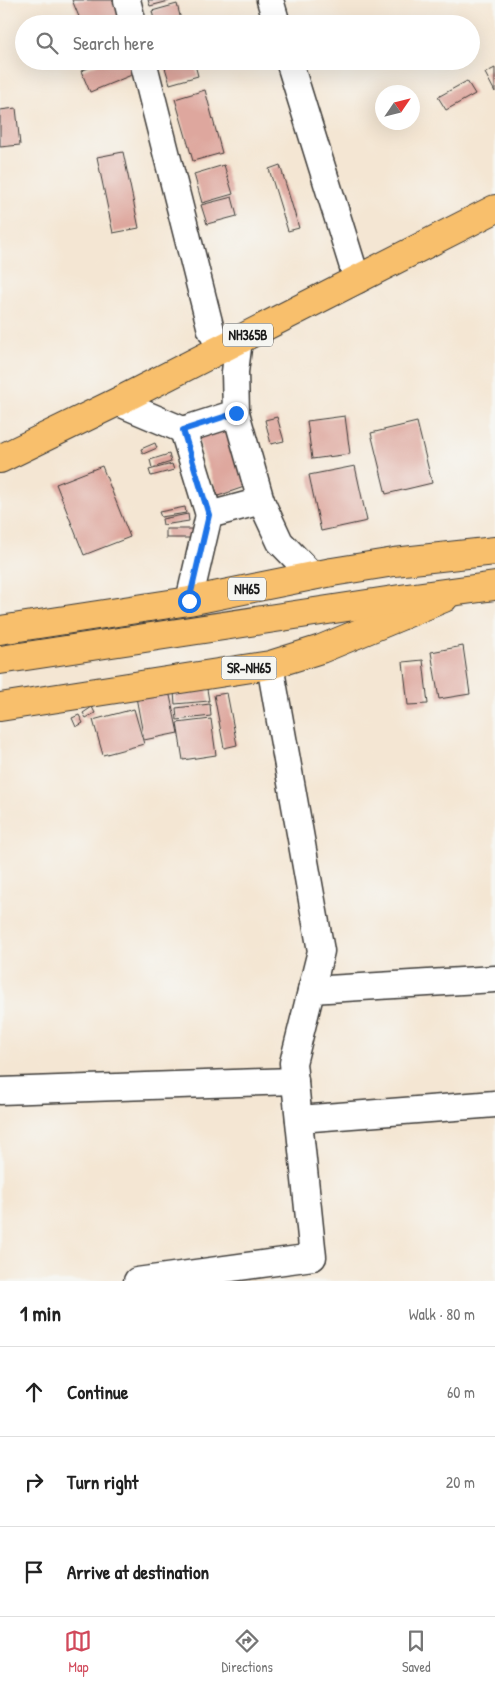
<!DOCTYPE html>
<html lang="en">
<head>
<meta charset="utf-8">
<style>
	body { margin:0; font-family:"Patrick Hand",sans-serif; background:#f2f2f2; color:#222 }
	.compass { position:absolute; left:375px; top:85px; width:45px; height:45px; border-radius:50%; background:#fff; box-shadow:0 5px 20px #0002; rotate:55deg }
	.stop { position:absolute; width:15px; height:15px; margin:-11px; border:4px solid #1a73e8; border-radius:50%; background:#fff }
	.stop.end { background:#1a73e8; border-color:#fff; box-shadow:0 1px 5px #0008 }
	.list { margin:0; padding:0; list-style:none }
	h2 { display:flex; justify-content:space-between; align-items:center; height:65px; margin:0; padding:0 20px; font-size:21px }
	h2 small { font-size:16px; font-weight:400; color:#767676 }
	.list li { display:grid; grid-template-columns:32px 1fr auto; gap:15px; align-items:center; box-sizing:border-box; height:90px; padding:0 20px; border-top:1px solid #e0e0e0 }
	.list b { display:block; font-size:19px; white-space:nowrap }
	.list em { font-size:16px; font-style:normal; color:#767676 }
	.icon { flex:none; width:28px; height:28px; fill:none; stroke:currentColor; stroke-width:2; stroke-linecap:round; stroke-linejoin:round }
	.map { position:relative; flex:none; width:495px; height:1281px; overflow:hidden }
	.search { position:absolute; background:#fff; box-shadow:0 5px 20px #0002; left:15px; right:15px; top:15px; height:55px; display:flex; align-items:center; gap:12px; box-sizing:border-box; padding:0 18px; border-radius:28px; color:#767676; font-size:19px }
	.sheet { height:335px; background:#fff }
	nav { display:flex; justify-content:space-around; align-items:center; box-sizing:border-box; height:70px; border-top:1px solid #e0e0e0; background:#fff; font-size:14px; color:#767676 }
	nav a { display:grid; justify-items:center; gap:2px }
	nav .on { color:#d1495b }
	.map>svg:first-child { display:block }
</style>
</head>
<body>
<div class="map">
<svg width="495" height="1281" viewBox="0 0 495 1281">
	<rect width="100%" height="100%" fill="#f6f6f2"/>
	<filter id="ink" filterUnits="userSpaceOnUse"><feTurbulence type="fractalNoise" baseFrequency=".02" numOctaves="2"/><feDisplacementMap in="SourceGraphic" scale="10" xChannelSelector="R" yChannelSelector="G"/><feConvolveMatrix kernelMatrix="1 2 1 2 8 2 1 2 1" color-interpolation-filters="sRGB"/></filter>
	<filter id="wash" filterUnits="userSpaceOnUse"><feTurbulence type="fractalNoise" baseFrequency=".0096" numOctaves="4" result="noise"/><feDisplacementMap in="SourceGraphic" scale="20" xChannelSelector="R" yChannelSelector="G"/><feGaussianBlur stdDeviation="1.12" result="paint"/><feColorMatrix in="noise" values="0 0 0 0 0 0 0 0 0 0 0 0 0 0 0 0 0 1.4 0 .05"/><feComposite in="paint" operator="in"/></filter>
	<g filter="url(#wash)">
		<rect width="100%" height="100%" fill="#f4e6d3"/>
		<g id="blocks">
			<g fill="#dea79e">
				<path d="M72,0H120L127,16L108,24H82Z"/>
				<path d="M148,0H169V1L150,6Z"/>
				<path d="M177,4L182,24H155L152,11Z"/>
				<path d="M105,61H129L134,74L90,92L81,71Z"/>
				<path d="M163,61H194L198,76L170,84Z"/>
				<path d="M495,68V92L485,73Z"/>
				<path d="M467,81L475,94L446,110L438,97Z"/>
				<path d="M205,90L222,153L193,161L175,99Z"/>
				<path d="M16,108L20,145L0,147V110Z"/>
				<path d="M123,152L139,228L113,233L97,157Z"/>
				<path d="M224,165L233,194L202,203L194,174Z"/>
				<path d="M280,165L299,228L288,231L269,169Z"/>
				<path d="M232,197L237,216L207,224L201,205Z"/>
				<path d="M345,416L350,454L312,459L307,421Z"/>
				<path d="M277,417L284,441L271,444L265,420Z"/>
				<path d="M417,422L432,483L386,494L371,433Z"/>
				<path d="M225,423L247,486L218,496L196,433Z"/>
				<path d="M155,443L157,448L143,454L141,449Z"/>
				<path d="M169,454L171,462L152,468L150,460Z"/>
				<path d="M172,464L174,470L151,476L149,470Z"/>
				<path d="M102,466L130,537L84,555L56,484Z"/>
				<path d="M355,466L367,521L321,531L309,475Z"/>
				<path d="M185,507L186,513L161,517L159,512Z"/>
				<path d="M188,514L189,521L163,525L162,519Z"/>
				<rect x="166" y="529" width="26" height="9"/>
				<path d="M463,646L470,694L439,699L431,652Z"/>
				<path d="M423,660L428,704L408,705L403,662Z"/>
				<path d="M207,689L209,701L175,704L174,692Z"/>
				<path d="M169,691L178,733L144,740L136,697Z"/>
				<path d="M227,693L237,745L224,748L214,695Z"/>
				<path d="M210,704L211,716L177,720L176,708Z"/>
				<path d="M92,707L95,713L86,718L83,713Z"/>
				<path d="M134,709L144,744L103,755L93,720Z"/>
				<path d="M79,715L83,723L76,727L72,718Z"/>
				<path d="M211,719L216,755L183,760L177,723Z"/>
			</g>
		</g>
	</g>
	<g filter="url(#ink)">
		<use href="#blocks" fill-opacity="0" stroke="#3c3a37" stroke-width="1"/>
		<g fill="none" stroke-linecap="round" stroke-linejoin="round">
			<g stroke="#3c3a37" stroke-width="29">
				<g id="minor">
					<path d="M127,0L133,24"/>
					<path d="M270,0L277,24"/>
					<path d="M143,61L211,330L221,350"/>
					<path d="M289,61L357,280"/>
					<path d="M117,402L183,430L236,413L235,372L239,340"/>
					<path d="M236,413L261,501"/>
					<path d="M183,430L209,515"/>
					<path d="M189,601L209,515L261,501L280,542L313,576"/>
					<path d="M311,990L495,979"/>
					<path d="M0,1091L295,1081"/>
					<path d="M299,1119L495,1104"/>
					<path d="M137,1281L313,1257L293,1063L321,951L270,665"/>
				</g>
			</g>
			<g stroke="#3c3a37" stroke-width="30">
				<path id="major" d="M0,707L270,665L321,649L444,598"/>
			</g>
			<g stroke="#3c3a37" stroke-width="30">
				<g id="highway">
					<path d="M0,459L117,402L495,209"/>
					<path d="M0,630L189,601L332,572L394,562L495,551"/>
					<path d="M0,660L400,599L495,586"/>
				</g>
			</g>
			<use href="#minor" stroke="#fff" stroke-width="26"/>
			<use href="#major" stroke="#f8bf6c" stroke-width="28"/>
			<use href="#highway" stroke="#f8bf6c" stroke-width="28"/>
		</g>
	</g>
	<g fill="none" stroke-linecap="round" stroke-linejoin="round" filter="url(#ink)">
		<path stroke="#1a73e8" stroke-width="6" d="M189,601L209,515L183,430L236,413"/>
	</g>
	<g text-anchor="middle" stroke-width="4" stroke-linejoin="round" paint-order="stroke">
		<g fill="#f6f6f2" stroke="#5d5d5c" stroke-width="1">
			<rect x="223" y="323.5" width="50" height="23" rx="4"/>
			<rect x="228" y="577.5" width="38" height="23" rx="4"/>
			<rect x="221.5" y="656.5" width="55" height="23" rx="4"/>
		</g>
		<g font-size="14" font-weight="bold" fill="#1c1c1c">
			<text x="248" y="340">NH365B</text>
			<text x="247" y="594">NH65</text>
			<text x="249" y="673">SR-NH65</text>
		</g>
	</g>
</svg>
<svg class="compass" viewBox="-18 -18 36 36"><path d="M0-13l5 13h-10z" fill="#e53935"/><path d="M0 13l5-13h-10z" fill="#767676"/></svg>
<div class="stop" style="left:189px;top:601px"></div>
<div class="stop end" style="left:236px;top:413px"></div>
<div class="search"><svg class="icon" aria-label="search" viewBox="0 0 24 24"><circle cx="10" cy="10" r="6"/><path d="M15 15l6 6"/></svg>Search here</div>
</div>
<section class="sheet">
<h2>1 min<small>Walk · 80 m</small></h2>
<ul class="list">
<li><svg class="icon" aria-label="ahead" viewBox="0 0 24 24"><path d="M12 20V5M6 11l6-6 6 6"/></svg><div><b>Continue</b></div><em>60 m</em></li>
<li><svg class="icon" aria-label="right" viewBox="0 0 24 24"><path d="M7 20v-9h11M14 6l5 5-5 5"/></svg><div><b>Turn right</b></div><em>20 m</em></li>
<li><svg class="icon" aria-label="arrive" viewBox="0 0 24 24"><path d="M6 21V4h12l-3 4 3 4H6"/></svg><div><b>Arrive at destination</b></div></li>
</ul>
</section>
<nav>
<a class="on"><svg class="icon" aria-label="map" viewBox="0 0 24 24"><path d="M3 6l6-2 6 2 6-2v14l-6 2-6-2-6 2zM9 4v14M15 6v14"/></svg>Map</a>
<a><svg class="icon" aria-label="directions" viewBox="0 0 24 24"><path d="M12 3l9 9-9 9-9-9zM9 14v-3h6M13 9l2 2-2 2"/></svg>Directions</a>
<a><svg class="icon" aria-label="saved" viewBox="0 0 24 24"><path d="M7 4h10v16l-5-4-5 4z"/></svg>Saved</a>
</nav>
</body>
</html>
